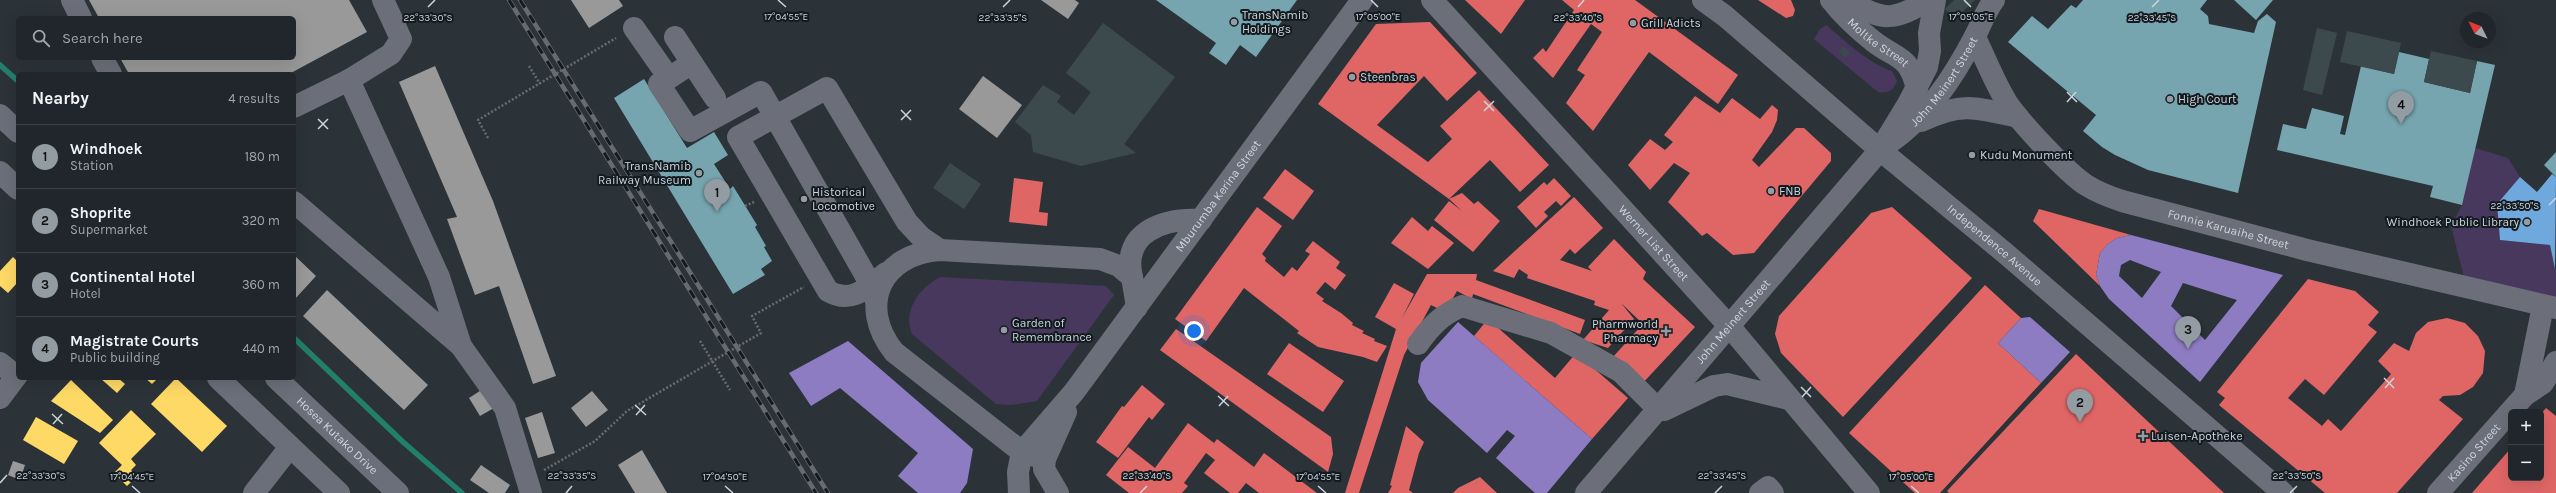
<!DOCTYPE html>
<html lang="en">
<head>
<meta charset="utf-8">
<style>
	body { margin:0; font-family:Karla,sans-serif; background:#282e33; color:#f1f3f6 }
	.controls { position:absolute; right:12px; bottom:12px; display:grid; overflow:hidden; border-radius:6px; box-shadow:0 4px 16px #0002 }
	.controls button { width:36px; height:36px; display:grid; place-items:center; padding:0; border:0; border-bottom:1px solid #3d4347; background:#20262b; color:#f1f3f6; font:20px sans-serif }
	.compass { position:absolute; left:2460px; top:12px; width:36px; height:36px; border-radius:50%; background:#20262b; box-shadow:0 4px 16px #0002; rotate:312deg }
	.you { position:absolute; left:1194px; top:331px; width:14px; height:14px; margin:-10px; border:3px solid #fff; border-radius:50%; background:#1a73e8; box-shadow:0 0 0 6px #1a73e833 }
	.badge { display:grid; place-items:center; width:26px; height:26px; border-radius:50%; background:#939ca3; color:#111; font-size:13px; font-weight:700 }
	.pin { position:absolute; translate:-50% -33px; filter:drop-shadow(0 1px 2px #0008) }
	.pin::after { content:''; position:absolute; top:21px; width:14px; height:12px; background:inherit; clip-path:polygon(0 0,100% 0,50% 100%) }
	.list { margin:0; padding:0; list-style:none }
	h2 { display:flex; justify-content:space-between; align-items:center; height:52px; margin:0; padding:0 16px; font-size:17px }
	h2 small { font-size:13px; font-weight:400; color:#a2a5a9 }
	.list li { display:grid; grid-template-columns:26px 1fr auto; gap:12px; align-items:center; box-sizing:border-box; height:64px; padding:0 16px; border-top:1px solid #3d4347 }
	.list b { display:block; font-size:15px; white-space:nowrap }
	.list p { margin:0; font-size:13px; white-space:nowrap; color:#a2a5a9 }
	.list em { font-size:13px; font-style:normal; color:#a2a5a9 }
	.icon { flex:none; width:22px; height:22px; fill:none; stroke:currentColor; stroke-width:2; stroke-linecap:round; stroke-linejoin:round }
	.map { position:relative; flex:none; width:2556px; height:493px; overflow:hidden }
	.search { position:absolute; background:#20262b; box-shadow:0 4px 16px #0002; left:16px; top:16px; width:280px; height:44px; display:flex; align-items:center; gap:10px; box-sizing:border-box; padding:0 14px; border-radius:6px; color:#a2a5a9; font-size:15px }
	.panel { position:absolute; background:#20262b; box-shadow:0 4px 16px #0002; left:16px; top:72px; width:280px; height:308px; border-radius:6px }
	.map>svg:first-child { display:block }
</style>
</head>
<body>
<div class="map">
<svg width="2556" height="493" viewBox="0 0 2556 493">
	<rect width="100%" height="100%" fill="#2b3339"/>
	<g fill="#48385e">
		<path d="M1826,25C1847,42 1866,62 1892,71L1897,81C1893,92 1888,93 1878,92L1814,39L1820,29Z"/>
		<path d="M2475,148L2508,158L2520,177L2497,204L2500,240L2550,245L2556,271V308L2467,289L2451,226L2462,205Z"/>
		<path d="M940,277L1106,286L1114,295L1037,401L1011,405L996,404L912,334C902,310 920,288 940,277Z"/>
	</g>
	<g fill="#ffd966">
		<path d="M13,257L18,262V282L8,293L0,286V271Z"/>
		<path d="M100,378H118L125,384L117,393Z"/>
		<path d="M145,378H158L152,384Z"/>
		<path d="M176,378L227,426L202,452L151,404Z"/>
		<path d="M71,380L113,420L100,433L51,401Z"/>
		<path d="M131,410L156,434L131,459L136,465L131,470L137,476L127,486L114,473L122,465L99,443Z"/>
		<path d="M36,417L78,441L64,464L23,440Z"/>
	</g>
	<g fill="#e06666">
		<path d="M1465,0H1525L1501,34Z"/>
		<path d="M1562,0H1635L1738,75L1718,104L1649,52L1593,131L1566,103L1585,75L1577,70L1602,32L1591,24L1553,78L1533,58L1543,48L1546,52L1574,10Z"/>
		<path d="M1758,0H1791L1795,10L1793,16L1786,18Z"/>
		<path d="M1430,22L1477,73L1447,101L1424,76L1377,125L1428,162L1452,139L1440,126L1479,90L1549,165L1520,192L1490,160L1449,199L1318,104L1376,24Z"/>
		<path d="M1695,96L1720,113L1732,98L1760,119L1772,105L1778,110L1777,120L1772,132L1752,160L1759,167L1796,128H1804L1831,153V161L1754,253L1733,255L1707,233L1702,236L1668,202L1690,173L1674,163L1650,190L1628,165L1650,139L1665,150L1673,142L1664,135Z"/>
		<path d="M1285,169L1314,191L1293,220L1263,198Z"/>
		<path d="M1014,178L1043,182L1039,212L1048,213L1047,226L1009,222Z"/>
		<path d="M1554,178L1571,196L1561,206L1556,201L1544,212L1548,216L1536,228L1517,207L1544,182L1547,185Z"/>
		<path d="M1462,193L1474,204L1478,201L1500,221L1473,252L1434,220L1449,201L1462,211L1449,199Z"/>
		<path d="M1574,197L1603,228L1575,254L1570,249L1560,260L1592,271L1588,267L1614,239L1646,272L1643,279L1695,327L1641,385L1612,358L1643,324L1621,303L1634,319L1608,348L1583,340L1609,310L1594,305L1595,301L1527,278L1528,275L1519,269L1514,278L1493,271Z"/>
		<path d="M1257,207L1282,226L1262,254L1266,258L1265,261L1284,277L1292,267L1297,271L1310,254L1305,251L1313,241L1340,262L1336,268L1346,275L1335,290L1325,282L1316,293L1324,299L1322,301L1341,313L1353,323L1352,325L1364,331L1362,333L1375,339L1374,341L1387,346L1377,362L1363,357L1318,347L1297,333L1299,331L1244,288L1206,341L1175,319Z"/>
		<path d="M1892,207L1972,278L1843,417L1781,353L1775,334L1779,316L1871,213Z"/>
		<path d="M2039,209L2131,235L2117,238L2108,244L2100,253L2096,275L2100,286L2033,221Z"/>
		<path d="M1412,217L1428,231L1432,226L1454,243L1428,269L1391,243Z"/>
		<path d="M1427,274H1477L1476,280L1585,320L1580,334L1473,294L1472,299L1457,291L1445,312L1431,305L1404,355L1359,493H1345L1396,329L1375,317L1394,283L1414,294L1402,318Z"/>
		<path d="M2308,279L2355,291L2379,312L2368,325L2377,332L2324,395L2305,379L2288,398L2322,426L2328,419L2341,431L2391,374L2378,361L2394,343L2409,351L2416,333L2428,322L2447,318L2465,323L2478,336L2485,351L2483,373L2473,387L2460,395L2443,396L2439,400L2463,419L2397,493H2325L2219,405L2225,398L2217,392Z"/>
		<path d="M1985,285L2021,318L1998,343L2041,383L1940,493H1915L1849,433Z"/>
		<path d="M1488,319L1555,378L1576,353L1628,398L1592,439L1474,336Z"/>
		<path d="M1176,329L1331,437L1333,454L1328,472L1160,350Z"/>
		<path d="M1289,343L1344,381L1323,412L1267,374Z"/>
		<path d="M2076,354L2224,493H1949L1947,491Z"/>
		<path d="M1142,385L1165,404L1152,420L1149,417L1118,458L1096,442L1122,406L1124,407Z"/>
		<path d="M2546,408L2556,416V493H2472L2511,448V478H2541V414Z"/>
		<path d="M1188,423L1214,443L1217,439L1254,467L1264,453L1317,493H1259L1246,483L1238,493H1230L1204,473L1215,460L1206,453L1184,483L1188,486L1182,493H1129L1106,475L1128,447L1155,468Z"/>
		<path d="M1406,426L1424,442L1419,453L1409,490L1413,493H1388L1392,486L1390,485L1394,470Z"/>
		<path d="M1480,477L1497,493H1453L1458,488Z"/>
	</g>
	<g fill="#8e7cc3" fill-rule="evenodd">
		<path d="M2131,235L2283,275L2200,382L2109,299L2100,286L2096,275L2100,253L2108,244L2117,238ZM2130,260L2161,272L2142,298L2119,276L2121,265ZM2183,283L2237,300L2205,340L2171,306Z"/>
		<path d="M2030,317L2070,352L2041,383L1998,343L2021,318Z"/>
		<path d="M1458,322L1592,439L1547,493H1535L1496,458L1515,436L1507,430L1487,453L1428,400L1418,382L1421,363Z"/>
		<path d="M848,341L973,449L967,483L960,493H918L898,476L918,453L840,388L811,406L789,373Z"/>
	</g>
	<path fill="#6fa8dc" d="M2552,174L2556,177L2555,269L2550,245L2500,240L2497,204L2520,177L2537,192Z"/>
	<g fill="#76a5af">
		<path d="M1156,0H1297L1256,57L1240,45L1226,65L1209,53L1216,43Z"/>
		<path d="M2083,0H2207L2200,9L2208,16L2209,24L2254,33L2258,21L2267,14L2276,22L2238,193L2148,170L2115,155L2102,147L2083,131L2096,115L2008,42L2032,16L2048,29L2071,5L2076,8Z"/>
		<path d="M2234,0H2273L2256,20Z"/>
		<path d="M2399,52L2429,59L2424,82L2470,93L2477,61L2495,65L2462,205L2430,197L2433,186L2277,150L2283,124L2306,129L2312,108L2344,116L2340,134L2345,135L2361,66L2394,74Z"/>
		<path d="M644,79L687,148L714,132L728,155L714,164L730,189L733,186L757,225L755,227L766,246L764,247L772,261L761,269L765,275L733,294L614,98Z"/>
		<path d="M2556,152V177L2544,165Z"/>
	</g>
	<g fill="#999">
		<path d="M89,0H349L367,32L289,74H129L120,58H294V18H99Z"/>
		<path d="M571,0H619L623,6L589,28Z"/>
		<path d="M1041,0H1075L1079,3L1068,19Z"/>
		<path d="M435,66L493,201L556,376L533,384L499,286L475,295L447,219L457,217L399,82Z"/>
		<path d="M983,76L1022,105L997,138L959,109Z"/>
		<path d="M294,255L316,276L294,300Z"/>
		<path d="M327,290L428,385L404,410L303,316Z"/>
		<path d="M483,389L494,408L480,416L469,398Z"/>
		<path d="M592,391L608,410L586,427L571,408Z"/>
		<path d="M542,412L555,453L538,458L525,418Z"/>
		<path d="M642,450L667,493H635L618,465Z"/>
		<path d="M13,461L25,465L20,480L8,475Z"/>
		<path d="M481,465L510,485L505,493H489L470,480Z"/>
	</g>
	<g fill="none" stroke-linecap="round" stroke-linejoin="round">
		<g stroke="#217f6b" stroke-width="5.5">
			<path d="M0,65L18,81"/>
			<path d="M294,338L403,442L462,493"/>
		</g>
	</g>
	<g fill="#3c4a4e">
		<path d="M1954,0H1975L1955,19L1945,9Z"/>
		<path d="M1103,23L1175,77L1124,144L1136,153L1081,166L1033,152L1031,135L1015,122L1043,85L1061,96L1057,102L1074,115L1091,92L1066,73Z"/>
		<path d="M2317,28L2337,33L2322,95L2303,90Z"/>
		<path d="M2347,31L2401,43L2394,74L2340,62Z"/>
		<path d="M1843,46L1850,52L1846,58L1839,52Z"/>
		<path d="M2431,51L2477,61L2470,93L2424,82Z"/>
		<path d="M950,163L981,184L964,209L933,188Z"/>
	</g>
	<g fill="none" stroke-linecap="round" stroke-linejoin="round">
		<g stroke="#676c73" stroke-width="2.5" stroke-dasharray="2 2" stroke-linecap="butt">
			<path d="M529,66L540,84"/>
			<path d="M488,138L478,120L616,38"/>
			<path d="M745,206L754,202"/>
			<path d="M700,341L730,390"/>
			<path d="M544,470L595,441L627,411L761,333L752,316L804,287"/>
		</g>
		<g stroke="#6c6f79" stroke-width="22">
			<path d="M72,0L81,18"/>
			<path id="s1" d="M1432,0L1730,327L1869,493"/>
			<path id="s2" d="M1831,0C1842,14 1859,30 1873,41C1897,60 1909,54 1917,89"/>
			<path d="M1849,0C1882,22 1895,21 1928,0"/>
			<path d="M634,28L669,78L659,84L690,131L761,92L871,285L875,298"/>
			<path d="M675,37L692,63"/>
			<path id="s3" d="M1975,37C1985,58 1994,81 2006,101C2018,120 2067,173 2086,185C2097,192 2110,197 2122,201L2307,250L2556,308"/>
			<path d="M102,58L111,74"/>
			<path d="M669,78L692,63L715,98"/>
			<path d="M349,80L439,277L461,346"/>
			<path d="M294,107L349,80L391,54L401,39L383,0"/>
			<path d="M1921,121C1961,102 1975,107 2018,117"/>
			<path id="s4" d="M1888,144C1927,117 1952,80 1974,38C1981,25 1985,12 1994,0"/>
			<path d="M294,202L461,346L505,408L531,493"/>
			<path d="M886,273C868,287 852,305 828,291L738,137L827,88L907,222L921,237L940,250"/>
			<path d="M1132,277C1121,232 1164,218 1201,220"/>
			<path d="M1418,344C1431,326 1441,315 1462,306L1551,333L1621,372L1659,410"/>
			<path d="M0,363L16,376"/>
			<path d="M2525,395L2543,306"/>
			<path d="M0,398L18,374"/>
			<path d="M1664,410L1714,386L1727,384L1789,399"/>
			<path d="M1045,459L1022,452L894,352C857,305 881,254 940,250L1100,259L1119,266L1132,277L1137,307"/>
			<path d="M254,493L290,447"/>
			<path id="s5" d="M1586,493L1880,150L1908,104L1927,67L1930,51L1929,33L1935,0"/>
			<path d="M1760,493L1768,487L1773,493"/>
			<path id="s6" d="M2438,493L2525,395L2543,383L2556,362"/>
		</g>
		<g stroke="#6b6f7a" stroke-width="22">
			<path id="s7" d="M1703,0L1725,16L1880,150L2005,253L2283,493"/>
			<path d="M0,115L18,132"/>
			<path d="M0,172L18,189"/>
			<path d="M218,378L339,493"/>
			<path id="s8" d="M276,378L398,493"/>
			<path id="s9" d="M1019,493L1018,472L1022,452L1074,392L1362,0"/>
			<path d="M1058,493L1044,469L1045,459L1066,412"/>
		</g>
		<g stroke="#666a71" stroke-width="4.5">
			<g id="rail">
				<path d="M509,0L816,493"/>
				<path d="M520,0L828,493"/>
			</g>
		</g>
		<use href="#rail" stroke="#141b20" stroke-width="3" stroke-dasharray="9" stroke-linecap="butt"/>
	</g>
	<path fill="none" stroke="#cbd5dc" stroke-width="1.5" d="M778,0L786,7M1371,0L1378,7M1964,0L1971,7M428,7L435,0M1003,7L1010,0M1578,7L1584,0M2152,7L2159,0M2067,92L2077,102M1484,101L1494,111M2067,102L2076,92M901,110L911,120M1484,111L1494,101M318,119L328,129M901,120L911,110M318,129L328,119M2549,205L2556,198M2384,378L2394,388M1801,387L1811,397M2385,388L2394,378M1218,396L1229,406M1802,397L1811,387M635,405L646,415M1219,406L1228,396M52,414L63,424M636,415L645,405M53,424L62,414M0,483L7,475M132,486L140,493M725,486L733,493M1318,486L1326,493M1911,486L1919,493M566,493L572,486M1140,493L1147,486M1715,493L1722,486M2290,493L2297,486"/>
	<g fill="#939ca3" stroke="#141b20" stroke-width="1.5">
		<circle cx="1234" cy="22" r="4"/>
		<circle cx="1633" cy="23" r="4"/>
		<circle cx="1352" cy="77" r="4"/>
		<circle cx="2170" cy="99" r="4"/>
		<circle cx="1972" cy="155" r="4"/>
		<circle cx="699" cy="173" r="4"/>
		<circle cx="1771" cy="191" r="4"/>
		<circle cx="804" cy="199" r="4"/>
		<circle cx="2527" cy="222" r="4"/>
		<circle cx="1004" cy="330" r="4"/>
		<path d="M1664 325h4v4h4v4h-4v4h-4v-4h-4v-4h4z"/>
		<path d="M2141 430h4v4h4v4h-4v4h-4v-4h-4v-4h4z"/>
	</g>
	<g text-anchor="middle" stroke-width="4" stroke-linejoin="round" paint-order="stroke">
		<g font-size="12" fill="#cbd5dc" stroke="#141b20" text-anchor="start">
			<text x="1242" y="19">TransNamib<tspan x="1242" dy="14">Holdings</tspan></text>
			<text x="1641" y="27">Grill Adicts</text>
			<text x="1360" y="81">Steenbras</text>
			<text x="2178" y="103">High Court</text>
			<text x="1980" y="159">Kudu Monument</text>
			<text x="691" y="170" text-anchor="end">TransNamib<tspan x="691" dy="14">Railway Museum</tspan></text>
			<text x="1779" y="195">FNB</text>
			<text x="812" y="196">Historical<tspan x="812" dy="14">Locomotive</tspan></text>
			<text x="2519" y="226" text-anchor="end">Windhoek Public Library</text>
			<text x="1012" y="327">Garden of<tspan x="1012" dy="14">Remembrance</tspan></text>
			<text x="1658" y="328" text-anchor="end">Pharmworld<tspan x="1658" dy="14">Pharmacy</tspan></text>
			<text x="2151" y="440">Luisen-Apotheke</text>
		</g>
		<g font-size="12" fill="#cbd5dc" stroke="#141b20">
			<text dy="4" stroke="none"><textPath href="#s2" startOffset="64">Moltke Street</textPath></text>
			<text dy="4" stroke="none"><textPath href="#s4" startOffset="85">John Meinert Street</textPath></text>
			<text dy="4" stroke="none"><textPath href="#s9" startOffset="364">Mburumba Kerina Street</textPath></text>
			<text dy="4" stroke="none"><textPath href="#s3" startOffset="337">Fonnie Karuaihe Street</textPath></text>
			<text dy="4" stroke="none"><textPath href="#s1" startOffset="329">Werner List Street</textPath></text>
			<text dy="4" stroke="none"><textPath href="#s7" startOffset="381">Independence Avenue</textPath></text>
			<text dy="4" stroke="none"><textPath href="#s5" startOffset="226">John Meinert Street</textPath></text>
			<text dy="4" stroke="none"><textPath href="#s8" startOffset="84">Hosea Kutako Drive</textPath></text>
			<text dy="4" stroke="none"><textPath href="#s6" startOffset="54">Kasino Street</textPath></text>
		</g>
	</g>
	<g font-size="10" text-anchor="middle" fill="#cbd5dc" stroke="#141b20" stroke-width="4" stroke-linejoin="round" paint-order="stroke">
		<text x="786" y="20">17°04'55"E</text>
		<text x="1378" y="20">17°05'00"E</text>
		<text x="1971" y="20">17°05'05"E</text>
		<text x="1003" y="21">22°33'35"S</text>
		<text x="1578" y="21">22°33'40"S</text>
		<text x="2152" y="21">22°33'45"S</text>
		<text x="428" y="21">22°33'30"S</text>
		<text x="2515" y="209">22°33'50"S</text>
		<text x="41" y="479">22°33'30"S</text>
		<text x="572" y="479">22°33'35"S</text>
		<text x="1147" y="479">22°33'40"S</text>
		<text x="1722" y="479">22°33'45"S</text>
		<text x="2297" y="479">22°33'50"S</text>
		<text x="132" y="480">17°04'45"E</text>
		<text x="725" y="480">17°04'50"E</text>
		<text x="1318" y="480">17°04'55"E</text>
		<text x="1911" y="480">17°05'00"E</text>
	</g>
</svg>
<div class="controls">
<button>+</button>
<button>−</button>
</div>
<svg class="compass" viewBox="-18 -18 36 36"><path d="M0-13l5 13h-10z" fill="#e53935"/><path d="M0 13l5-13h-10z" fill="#a2a5a9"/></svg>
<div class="you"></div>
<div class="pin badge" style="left:717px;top:212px">1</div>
<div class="pin badge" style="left:2080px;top:422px">2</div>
<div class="pin badge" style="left:2188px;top:349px">3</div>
<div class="pin badge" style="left:2401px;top:124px">4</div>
<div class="search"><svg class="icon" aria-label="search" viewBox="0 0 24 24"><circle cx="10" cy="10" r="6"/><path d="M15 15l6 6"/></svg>Search here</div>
<section class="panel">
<h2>Nearby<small>4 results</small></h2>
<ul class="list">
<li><span class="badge">1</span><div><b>Windhoek</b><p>Station</p></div><em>180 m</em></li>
<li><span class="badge">2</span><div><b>Shoprite</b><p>Supermarket</p></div><em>320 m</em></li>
<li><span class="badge">3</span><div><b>Continental Hotel</b><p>Hotel</p></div><em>360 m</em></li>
<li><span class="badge">4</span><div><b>Magistrate Courts</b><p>Public building</p></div><em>440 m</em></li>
</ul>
</section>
</div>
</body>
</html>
